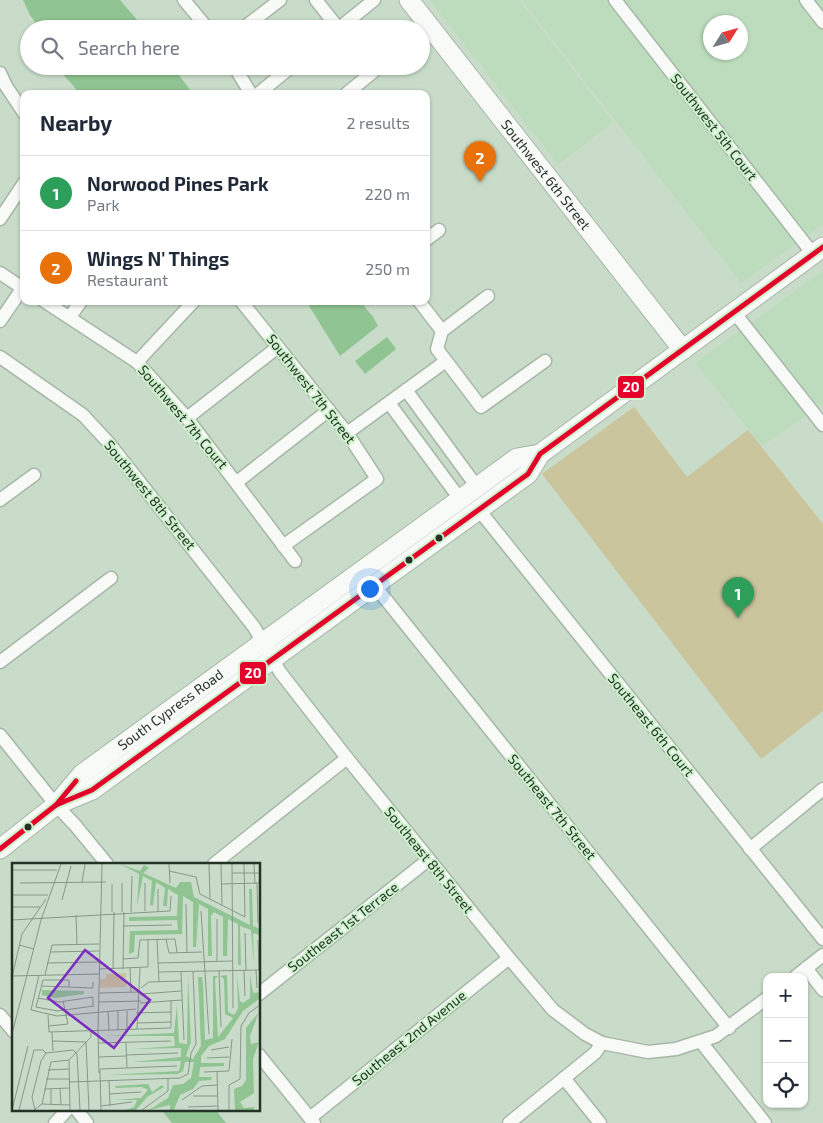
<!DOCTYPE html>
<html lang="en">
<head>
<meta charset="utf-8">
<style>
	body { margin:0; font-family:"Exo 2",sans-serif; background:#f2f2f3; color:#1f2937 }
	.controls { position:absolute; right:15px; bottom:15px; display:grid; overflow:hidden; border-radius:10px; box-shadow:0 1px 4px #0004 }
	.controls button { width:45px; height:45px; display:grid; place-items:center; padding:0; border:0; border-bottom:1px solid #e0e1e3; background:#fff; color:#1f2937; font:25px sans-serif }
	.compass { position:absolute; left:703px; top:15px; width:45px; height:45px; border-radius:50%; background:#fff; box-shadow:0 1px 4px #0004; rotate:53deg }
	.you { position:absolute; left:369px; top:588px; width:18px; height:18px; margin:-12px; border:4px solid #fff; border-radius:50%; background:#1a73e8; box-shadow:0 0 0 8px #1a73e833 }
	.badge { display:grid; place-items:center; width:32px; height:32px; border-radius:50%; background:#0f766e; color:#fff; font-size:16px; font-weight:700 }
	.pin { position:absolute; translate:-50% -41px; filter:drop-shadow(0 1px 2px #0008) }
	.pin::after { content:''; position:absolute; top:26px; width:18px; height:15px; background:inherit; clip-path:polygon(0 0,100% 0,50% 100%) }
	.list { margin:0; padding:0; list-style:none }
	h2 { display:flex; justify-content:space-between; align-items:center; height:65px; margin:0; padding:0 20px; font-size:21px }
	h2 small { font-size:16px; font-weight:400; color:#747a83 }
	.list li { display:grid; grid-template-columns:32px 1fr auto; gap:15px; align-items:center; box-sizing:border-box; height:75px; padding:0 20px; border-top:1px solid #e0e1e3 }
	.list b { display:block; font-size:19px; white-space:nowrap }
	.list p { margin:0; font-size:16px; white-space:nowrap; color:#747a83 }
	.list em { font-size:16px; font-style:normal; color:#747a83 }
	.icon { flex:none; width:28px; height:28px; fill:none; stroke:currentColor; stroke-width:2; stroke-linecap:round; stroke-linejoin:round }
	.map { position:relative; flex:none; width:823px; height:1123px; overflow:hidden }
	.search { position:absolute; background:#fff; box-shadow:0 1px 4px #0004; left:20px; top:20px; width:410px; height:55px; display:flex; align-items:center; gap:12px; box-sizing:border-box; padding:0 18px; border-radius:28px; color:#747a83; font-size:19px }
	.panel { position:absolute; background:#fff; box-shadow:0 1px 4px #0004; left:20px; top:90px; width:410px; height:215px; border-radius:10px }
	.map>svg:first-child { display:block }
</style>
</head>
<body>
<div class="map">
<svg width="823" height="1123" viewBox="0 0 823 1123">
	<rect width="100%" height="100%" fill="#c9dcc9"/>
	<g fill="#bddcbd" fill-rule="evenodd">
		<path d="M430,0H519L613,122L558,165Z"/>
		<path d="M522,0H823V224L741,283ZM710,22H740V52H710Z"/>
		<path d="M823,271V404L762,446L695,363Z"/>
	</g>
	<path fill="#cbc59e" d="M634,407L687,477L748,430L823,524V711L761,759L542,474Z"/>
	<g fill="#90c492">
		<path d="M23,0H120L145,29H40L30,15Z"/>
		<path d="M57,66H170L176,71L193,94H79C73,83 63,77 57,66Z"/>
		<path d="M306,301H360L373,317L378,326L340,356Z"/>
		<path d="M387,337L396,349L365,374L355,361Z"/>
		<path d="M161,1109H215L226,1123H172Z"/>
	</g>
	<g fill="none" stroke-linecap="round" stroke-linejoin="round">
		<g stroke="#a7b6a7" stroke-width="15">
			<g id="street">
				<path d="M184,0L208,29"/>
				<path d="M316,0L339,29"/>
				<path d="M615,0L813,254"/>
				<path d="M806,0L823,22"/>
				<path d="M242,29L280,0"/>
				<path d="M338,29L374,0"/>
				<path d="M234,66L251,94"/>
				<path d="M0,73L6,86L24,113"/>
				<path d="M258,94L292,66"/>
				<path d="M346,94L373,72L368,66"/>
				<path d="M0,219L24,183"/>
				<path d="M426,240L439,230"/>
				<path d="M0,273L24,289"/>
				<path d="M44,301L137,362L187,418L295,561"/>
				<path d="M241,301L347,433L377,479L283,546"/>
				<path d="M419,301L442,331L437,349L481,407L545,361"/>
				<path d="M734,312L823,425"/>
				<path d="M70,317L81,301"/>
				<path d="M0,321L24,286"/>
				<path d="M442,331L488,296"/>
				<path d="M0,357L83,415L108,442L254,627L280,672L347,758L509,958L553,1010L585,1034L602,1043L648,1052L676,1049L716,1036L767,998"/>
				<path d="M137,362L194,301"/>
				<path d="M406,390L477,487"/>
				<path d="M389,403L460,499"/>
				<path d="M187,418L278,347"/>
				<path d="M347,433L446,361"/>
				<path d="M237,482L329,410"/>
				<path d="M0,500L34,475"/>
				<path d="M479,510L823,939"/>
				<path d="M375,586L729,1028"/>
				<path d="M0,662L111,578"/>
				<path d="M0,735L56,805L75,825L107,864"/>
				<path d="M750,849L823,789"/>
				<path d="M214,864L347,758"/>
				<path d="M806,968L823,990"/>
				<path d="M795,977L823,955"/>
				<path d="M259,994L428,860"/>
				<path d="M0,1015L14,1032"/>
				<path d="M701,1042L765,1123"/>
				<path d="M259,1055L314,1123"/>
				<path d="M564,1078L600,1123"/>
				<path d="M76,1109L87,1123"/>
				<path d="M310,1118L509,958"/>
				<path d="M55,1123L68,1109"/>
				<path d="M509,1123L595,1053L602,1043"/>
			</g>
		</g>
		<g stroke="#a7b6a7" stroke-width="21">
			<g id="secondary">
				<path id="s1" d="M409,0L683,350"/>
				<path d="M56,805L92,790L528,474L540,454L823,247"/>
				<path id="s2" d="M0,849L56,805L82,774L517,458L540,454"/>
			</g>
		</g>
		<use href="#street" stroke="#f7faf7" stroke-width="12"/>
		<use href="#secondary" stroke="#f7faf7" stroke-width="19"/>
		<g stroke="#cef1ce" stroke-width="9">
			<g id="bus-1">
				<path d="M56,805L92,790L528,474L540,454L823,247"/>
				<path d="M0,849L56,805L76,781"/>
			</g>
		</g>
		<use href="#bus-1" stroke="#e4002b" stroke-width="5"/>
	</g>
	<g fill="#253326" stroke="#cef1ce" stroke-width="2">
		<circle cx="439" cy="538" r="4.5"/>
		<circle cx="409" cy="560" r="4.5"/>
		<circle cx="28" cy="827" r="4.5"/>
	</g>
	<g text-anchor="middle" stroke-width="4" stroke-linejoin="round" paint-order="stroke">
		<g font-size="14" fill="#253326" stroke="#cef1ce">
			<text transform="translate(714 127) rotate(52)" y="5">Southwest 5th Court</text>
			<text dy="5" stroke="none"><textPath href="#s1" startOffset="222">Southwest 6th Street</textPath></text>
			<text transform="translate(311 389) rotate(52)" y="5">Southwest 7th Street</text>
			<text transform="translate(183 417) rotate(50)" y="5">Southwest 7th Court</text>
			<text transform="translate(150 495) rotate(51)" y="5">Southwest 8th Street</text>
			<text dy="5" stroke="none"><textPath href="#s2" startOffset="221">South Cypress Road</textPath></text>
			<text transform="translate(651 725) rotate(51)" y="5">Southeast 6th Court</text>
			<text transform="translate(552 807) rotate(51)" y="5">Southeast 7th Street</text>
			<text transform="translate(429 860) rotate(51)" y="5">Southeast 8th Street</text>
			<text transform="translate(343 927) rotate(-38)" y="5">Southeast 1st Terrace</text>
			<text transform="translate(409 1038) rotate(-39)" y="5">Southeast 2nd Avenue</text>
		</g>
	</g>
	<g transform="translate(12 863)">
		<rect width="248" height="248" fill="#c9dcc9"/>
		<path d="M114,110V124L88,125V116H94V111Z" fill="#cbc59e"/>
		<path d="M108,1L128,8L132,2L137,5L131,10L164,25L168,19H179L182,34L238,62L237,26H240L241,63L248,66L247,72L241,70L242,102L239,67L228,63L229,102H226V61L216,56L215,93H211V54L202,49L199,53L200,93H196V46L187,41L184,84H181V39L171,33L170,71L123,72L122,89L117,91L118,68L166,67L165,57L117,58V54L165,53L166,32L156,26L155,43H151L153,25L144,19L141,43L138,42L140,18L131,13L125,43L127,11ZM215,112L216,149L222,152L226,146L225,112L228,138L231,140L238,135V112L241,130L247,129V136L231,148L213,176L197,183L189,193V200H212V203L188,204L187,214H200L199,217L187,218L181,226L168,232L162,247H158V242L137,247L156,235L161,222L171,221L179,215L182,199H173L171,208L166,211L93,212L167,208L169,198L120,199L169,194V185L120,186L163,183L162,173H91L162,170L165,142L167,180L175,181L176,113L179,179L174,193L181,196L189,183L186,114H190L191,121L193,177L201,175V113H206L203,116L206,174L221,155L213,151L212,116L208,113ZM30,127L72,128V131L42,135L30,132ZM247,149L238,173L239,181L247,179L241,196L242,230L228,239L232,245L242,244V247H223L222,226L230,223L234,217V165ZM136,221L140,229L150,222L152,224L135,234L124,247H114L122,244L125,237H102L129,235L136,227L130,224L104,225L103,223Z" fill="#90c492"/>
		<path fill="none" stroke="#879888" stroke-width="1" d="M157,1L158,20M197,1L198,36M209,1L210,42M220,1L221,145M242,1L243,21M0,7H45M157,8L184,14L188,31L233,54L232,1M220,10H248M70,19L73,1M8,20L94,19M110,20V49M133,20V48M245,20L246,60M100,21V49M209,21L247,20M146,26V48M0,32H36M50,37L59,3M174,41L175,90M0,44H28M189,48L197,171M119,49L120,13M64,52L65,82M205,56V98M0,57L158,48L159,33M111,63L160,62M233,70L234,107M154,76L157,90L190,89M145,77L147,119M246,77L247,107M7,82L22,86M38,89L87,88M111,96L126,95L128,77L163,76L165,90M35,100L87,99M146,100L220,98M118,105L119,129M87,106L136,104V77M101,106L102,49M111,106L112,49M232,107L233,133M244,107L245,125M207,108L209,164M147,109L248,107M169,109L172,177M27,112L19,147L45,153L124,146M33,112L40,82L87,81M0,113L87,111M0,114L10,71L34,36M29,123L81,125V119M57,124V117H31L24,144L45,148L82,143M129,125L137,119L169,118M87,130L128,129M129,131L169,128M26,135L47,139L81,134V143M87,139L129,138M128,140L170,137M96,148L97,167M106,148V167M115,148V166M124,150L159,149M36,152L37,169L159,165V137M125,160L159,159M37,163L56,161L51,138M125,166L128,105M86,167L87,210M86,168L90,1M40,169L41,188M0,171L29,57L49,1M41,178L74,179L77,247M86,180L159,178M114,180L115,205M199,187L217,184M34,190L61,187L65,191L68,247M114,192L166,190M87,194L114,193M248,194V217M195,195L217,194M57,197L58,247M57,197L79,174V168M88,206L165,203M36,207L57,206M88,207L89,247M192,209L217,208L220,176M205,209L206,247M34,216H58M97,218L98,243M58,219L168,215L176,211L179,190L184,181L181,109M48,225L49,242M32,226L58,225M39,226V242M97,231L129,229M181,233H206M170,237L190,223L206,222M30,241L39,199L57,197M89,243L120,239M176,244L206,243M0,247L16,183M7,247L22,187H31L34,190M22,247L30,241L58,242M23,247L20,234L29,198L34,190M130,247L156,228V216M217,247V222L228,216L229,163L237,150L248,142"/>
		<path fill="#7b2cbf" fill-opacity="0.15" stroke="#7b2cbf" stroke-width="2.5" d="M73,87L138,137L102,185L36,135Z"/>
		<rect width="248" height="248" fill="none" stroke="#253326" stroke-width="2.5"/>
	</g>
	<g stroke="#cef1ce" stroke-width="2">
		<rect x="617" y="375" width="28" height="24" rx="5" fill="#e4002b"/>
		<rect x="239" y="661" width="28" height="24" rx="5" fill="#e4002b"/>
	</g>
	<g font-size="14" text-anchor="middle" font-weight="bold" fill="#fff">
		<text x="631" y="392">20</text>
		<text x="253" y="678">20</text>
	</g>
</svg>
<div class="controls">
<button>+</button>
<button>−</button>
<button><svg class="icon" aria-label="locate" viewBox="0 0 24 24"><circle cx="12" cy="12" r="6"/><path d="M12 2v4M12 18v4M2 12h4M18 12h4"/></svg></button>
</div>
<svg class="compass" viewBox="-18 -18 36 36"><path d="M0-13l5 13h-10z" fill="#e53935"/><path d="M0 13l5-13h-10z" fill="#747a83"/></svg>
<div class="you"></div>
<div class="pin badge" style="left:738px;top:618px;background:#2e9e5b">1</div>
<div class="pin badge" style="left:480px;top:182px;background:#e8710a">2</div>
<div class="search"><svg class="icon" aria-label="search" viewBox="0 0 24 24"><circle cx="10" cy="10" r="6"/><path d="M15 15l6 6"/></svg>Search here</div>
<section class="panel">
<h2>Nearby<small>2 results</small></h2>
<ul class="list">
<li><span class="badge" style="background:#2e9e5b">1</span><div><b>Norwood Pines Park</b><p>Park</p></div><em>220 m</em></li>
<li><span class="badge" style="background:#e8710a">2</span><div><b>Wings N' Things</b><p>Restaurant</p></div><em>250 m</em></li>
</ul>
</section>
</div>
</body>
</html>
